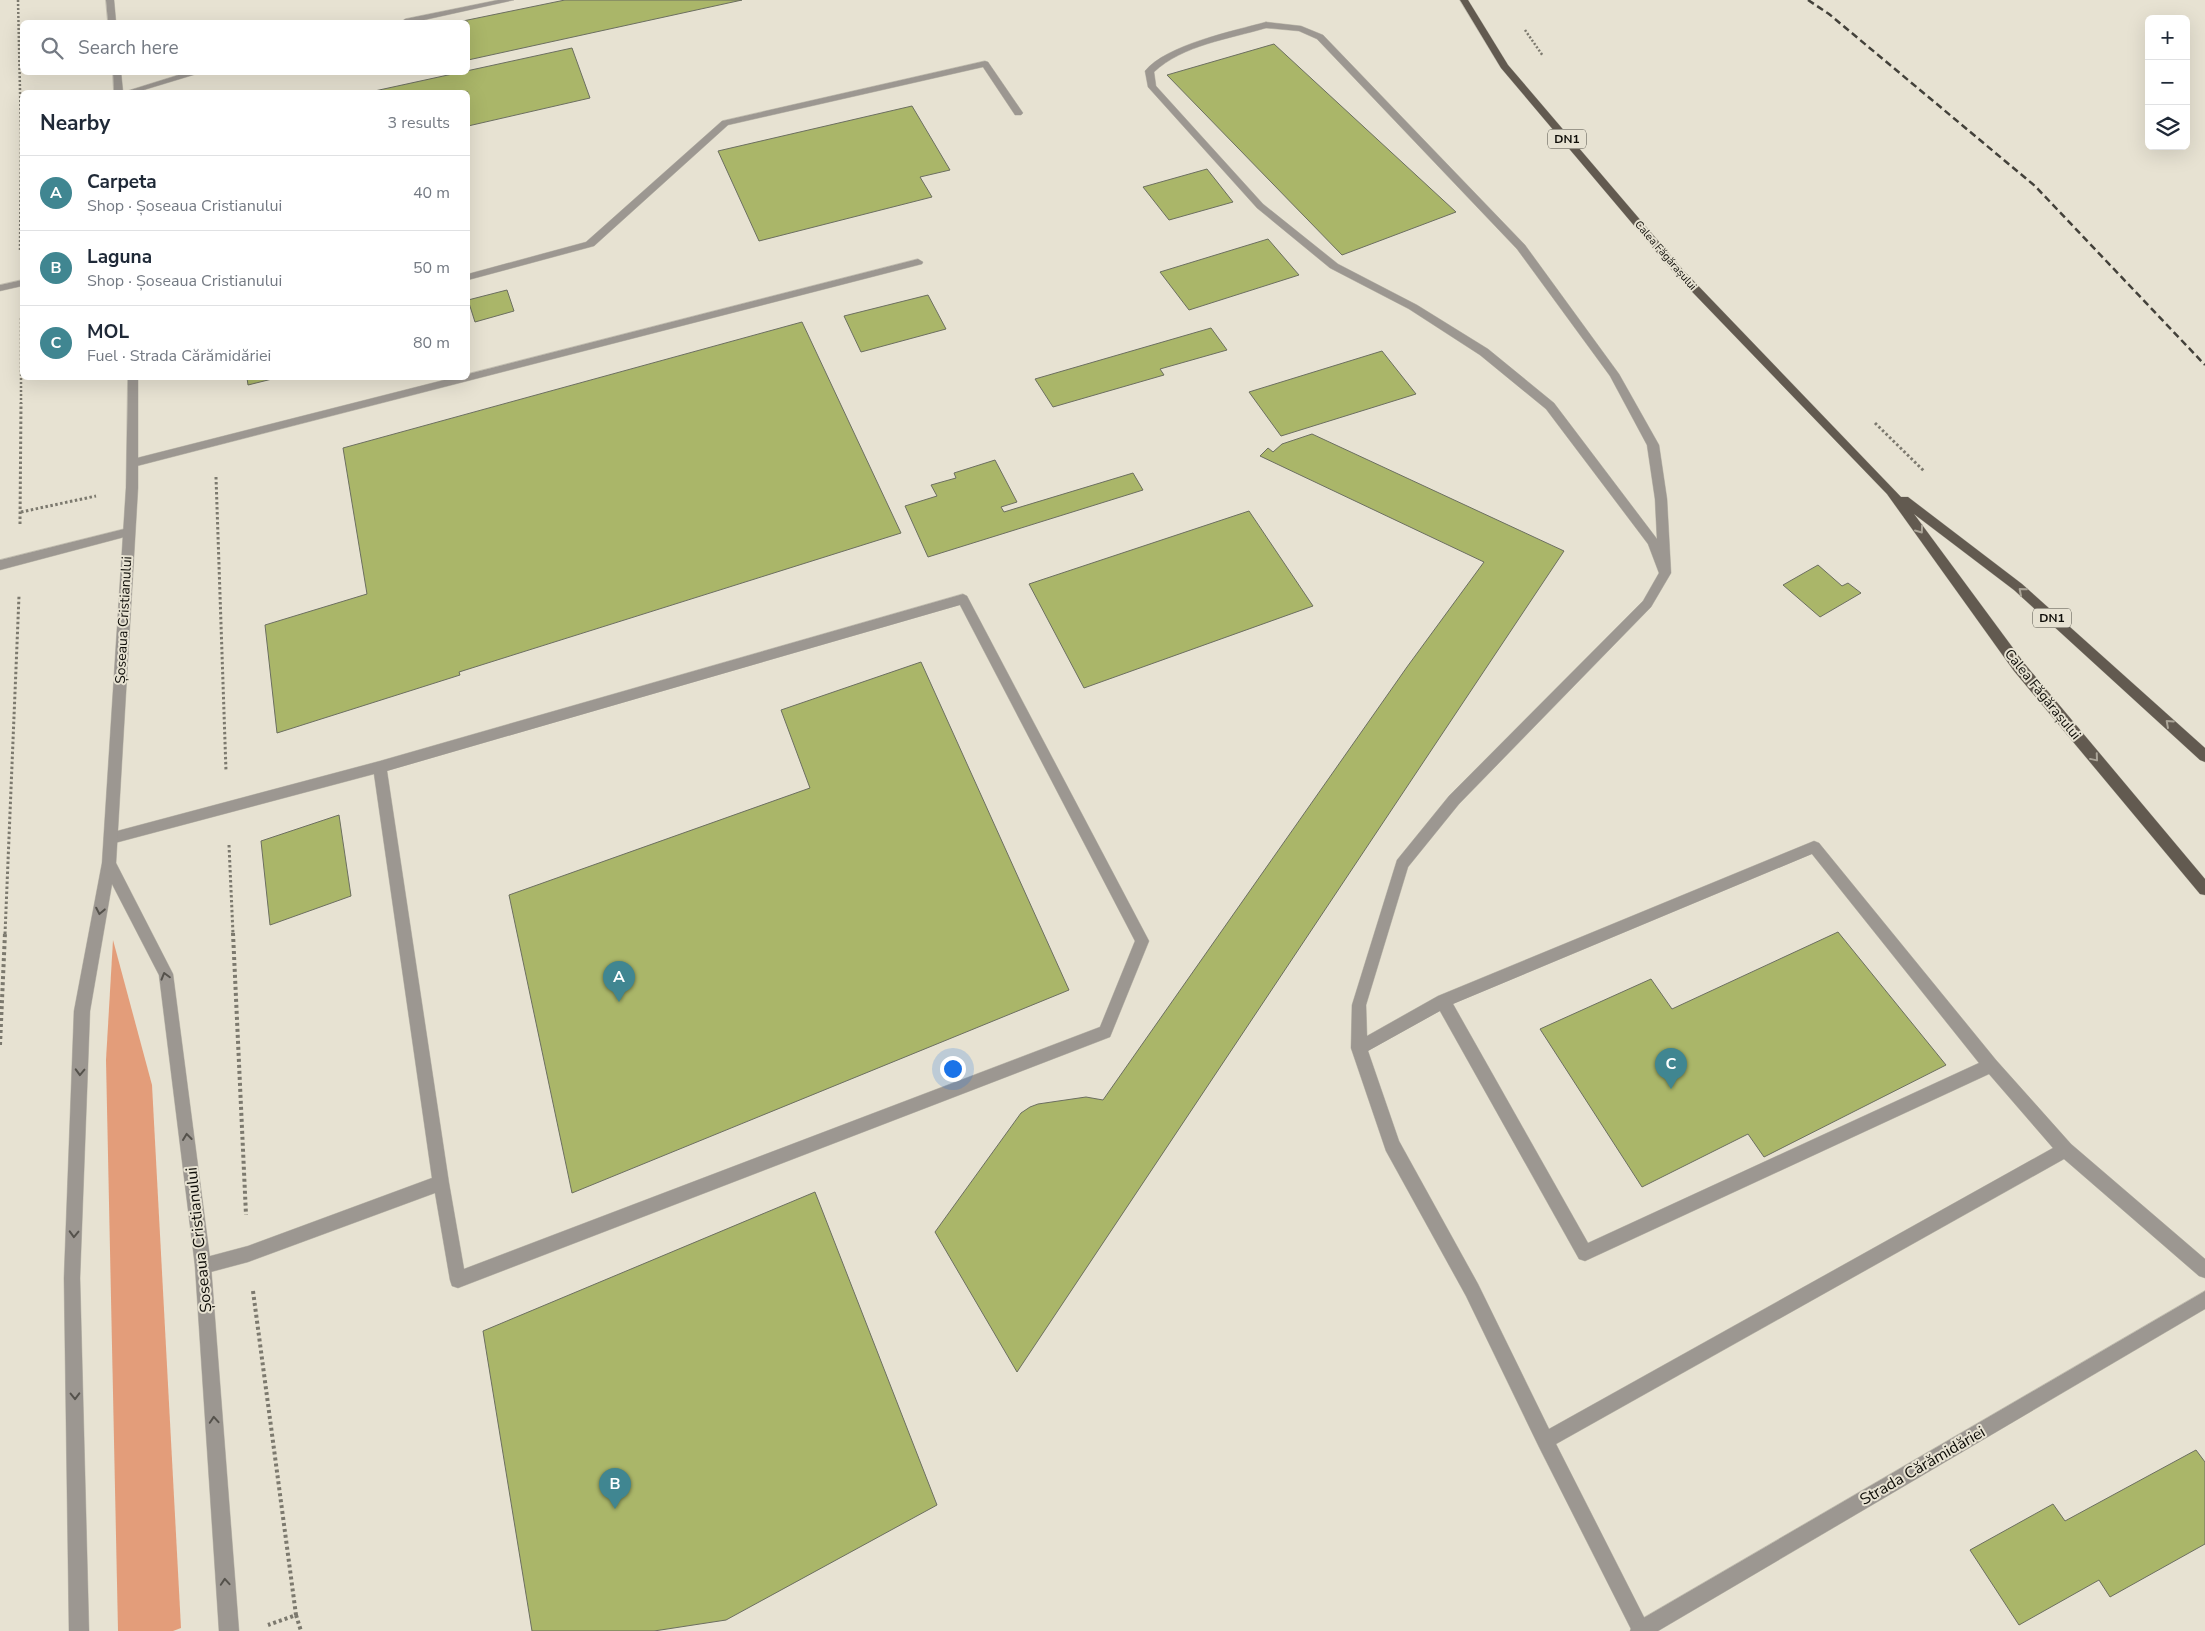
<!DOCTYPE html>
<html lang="en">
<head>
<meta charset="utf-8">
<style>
	body { margin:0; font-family:"Nunito Sans",sans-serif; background:#f6f6f7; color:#1f2937 }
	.controls { position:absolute; right:15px; top:15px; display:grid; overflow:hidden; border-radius:8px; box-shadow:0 5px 20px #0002 }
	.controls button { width:45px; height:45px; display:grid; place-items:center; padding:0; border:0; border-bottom:1px solid #e0e1e3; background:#fff; color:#1f2937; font:25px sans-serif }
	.you { position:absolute; left:952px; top:1068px; width:18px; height:18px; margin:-12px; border:4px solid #fff; border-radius:50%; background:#1a73e8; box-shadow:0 0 0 8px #1a73e833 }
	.badge { display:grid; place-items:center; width:32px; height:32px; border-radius:50%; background:#408691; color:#fff; font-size:16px; font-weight:700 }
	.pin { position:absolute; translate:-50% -41px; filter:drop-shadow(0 1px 2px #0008) }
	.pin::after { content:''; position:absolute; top:26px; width:18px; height:15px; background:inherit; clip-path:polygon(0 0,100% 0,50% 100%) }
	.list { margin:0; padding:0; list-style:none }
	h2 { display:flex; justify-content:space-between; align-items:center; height:65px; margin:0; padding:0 20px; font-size:21px }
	h2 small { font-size:16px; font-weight:400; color:#747a83 }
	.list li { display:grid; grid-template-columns:32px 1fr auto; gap:15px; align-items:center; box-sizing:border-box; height:75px; padding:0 20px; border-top:1px solid #e0e1e3 }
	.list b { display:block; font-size:19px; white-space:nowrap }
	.list p { margin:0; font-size:16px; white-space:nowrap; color:#747a83 }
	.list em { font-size:16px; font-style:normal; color:#747a83 }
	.icon { flex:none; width:28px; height:28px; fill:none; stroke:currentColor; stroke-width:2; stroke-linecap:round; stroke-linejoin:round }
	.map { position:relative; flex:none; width:2205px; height:1631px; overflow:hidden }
	.search { position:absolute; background:#fff; box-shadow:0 5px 20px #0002; left:20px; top:20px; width:450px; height:55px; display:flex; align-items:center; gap:12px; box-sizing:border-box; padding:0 18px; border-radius:8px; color:#747a83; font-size:19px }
	.panel { position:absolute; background:#fff; box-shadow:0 5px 20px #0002; left:20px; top:90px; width:450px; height:290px; border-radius:8px }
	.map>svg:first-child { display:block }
</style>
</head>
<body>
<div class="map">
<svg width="2205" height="1631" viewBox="0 0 2205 1631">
	<rect width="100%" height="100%" fill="#e7e2d2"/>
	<path fill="#e39d7a" d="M113,940L152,1085L181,1628L173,1631H118L106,1060Z"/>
	<g fill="#aab669" stroke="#6c6f60">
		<path d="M565,0H742L468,60V22H458Z"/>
		<path d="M1274,44L1456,212L1342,255L1167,75Z"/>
		<path d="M572,48L590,98L468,126V92H370Z"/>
		<path d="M912,106L950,170L920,177L932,197L759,241L718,151Z"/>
		<path d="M1207,169L1233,202L1169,220L1143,187Z"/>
		<path d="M1268,239L1299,275L1189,310L1160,272Z"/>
		<path d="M507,290L514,311L475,322L468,300Z"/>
		<path d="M928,295L946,329L861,352L844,316Z"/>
		<path d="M802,322L901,533L459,672L460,675L277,733L265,625L367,594L343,448Z"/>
		<path d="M1211,328L1227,350L1160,369L1164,375L1053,407L1035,379Z"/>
		<path d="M1382,351L1416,394L1281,436L1249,392Z"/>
		<path d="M247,378H276L248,385Z"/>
		<path d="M1312,434L1564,551L1017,1372L935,1232L1021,1113L1030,1107L1038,1104L1086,1097L1103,1100L1407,667L1484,562L1260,456L1268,448L1273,452L1282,444Z"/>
		<path d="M995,460L1017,502L1001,507L1004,512L1133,473L1143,490L928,557L905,506L937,496L931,485L956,478L954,473Z"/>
		<path d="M1249,511L1313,606L1084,688L1029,584Z"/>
		<path d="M1818,565L1842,586L1848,583L1861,593L1820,617L1783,585Z"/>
		<path d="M921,662L1069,990L572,1193L509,895L810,788L781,710Z"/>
		<path d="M339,815L351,896L270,925L261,841Z"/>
		<path d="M1838,932L1946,1065L1764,1157L1748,1134L1642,1187L1540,1029L1651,979L1672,1009Z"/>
		<path d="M815,1192L937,1505L726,1620L654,1631H532L483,1331Z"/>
		<path d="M2196,1450L2205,1462V1544L2110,1597L2099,1580L2019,1625L1970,1550L2053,1504L2065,1521Z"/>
	</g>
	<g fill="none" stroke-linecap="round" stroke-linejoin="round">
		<g stroke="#c4c0b2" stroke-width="1">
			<g id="service">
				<path d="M498,0H514L415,22H401L405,19Z"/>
				<path d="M1266,22L1301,26L1323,35L1525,245L1619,374L1659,445L1667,499L1671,573L1651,607L1459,804L1408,867L1366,1005L1367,1036L1438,996L1814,841L1819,843L1996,1060L2071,1144L2205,1259V1278L2199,1276L2064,1159L1556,1444L1651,1631H1632L1539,1447L1466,1296L1386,1151L1351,1048L1352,1005L1397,860L1449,796L1643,601L1659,573L1648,544L1546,409L1480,355L1409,309L1330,268L1257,208L1148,87L1145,71C1166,45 1233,31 1266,22ZM1266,28L1299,31L1317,39L1517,249L1610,376L1647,445L1655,499L1657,539L1554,403L1488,349L1417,305L1338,264L1263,204L1156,86L1154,72C1183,45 1229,39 1266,28ZM1812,854L1979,1063L1588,1243L1453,1004ZM1440,1011L1579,1259L1585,1261L1989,1074L2053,1148L1549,1429L1478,1284L1399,1141L1368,1051Z"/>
				<path d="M985,61L988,62L1023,113L1021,115H1015L983,67L728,125L594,246L468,280V274L586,242L722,121Z"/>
				<path d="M188,72H203L137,92H124Z"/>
				<path d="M918,259L923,262L922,264L133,467L127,463L133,459L452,378H468V374Z"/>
				<path d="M22,280V286L0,291V285Z"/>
				<path d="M128,528L132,529L134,532L132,535L0,570V560Z"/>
				<path d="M963,594L967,596L1149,941L1110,1037L458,1288L452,1286L450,1280L435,1193L248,1262L203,1274L197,1272L195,1266L197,1260L203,1258L248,1246L432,1178L374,774L111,844L106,842L104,838L106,834L380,761ZM960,605L1135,941L1100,1027L464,1269L449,1183L387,771Z"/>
			</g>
		</g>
		<g stroke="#c4c0b2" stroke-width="1">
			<g id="tertiary">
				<path d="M106,0H114L116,22H108Z"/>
				<path d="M113,72H121L123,92H114Z"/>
				<path d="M128,378H138V488L116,863L173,974L211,1266L239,1631H219L195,1266L159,975L112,884L90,1011L80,1278L89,1631H69L64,1278L74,1011L102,863L126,488Z"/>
				<path d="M2205,1291V1309L1658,1631H1630L1633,1624Z"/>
			</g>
		</g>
		<g stroke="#c4c0b2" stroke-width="1">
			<path id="primary" d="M1460,0H1468L1508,65L1683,270L1901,497H1908L2022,584L2205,748V762L2200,760L2014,590L1914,514L2024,663L2205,879V895L2200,894L2014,671L1887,494L1675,274L1501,68Z"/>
		</g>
		<g stroke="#7c796e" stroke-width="2.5" stroke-dasharray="2 2" stroke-linecap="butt">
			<path d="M18,0L21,135L20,252"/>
			<path d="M1525,30L1543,56"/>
			<path d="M21,404V316"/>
		</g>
		<g stroke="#7c796e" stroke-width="3" stroke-dasharray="2.5 2.5" stroke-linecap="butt">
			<path d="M1875,423L1924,471"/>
			<path d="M216,477L226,771"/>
			<path d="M21,512L96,496"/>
			<path d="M20,524L21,403"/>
			<path d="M229,845L233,934"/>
			<path d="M5,934L19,596"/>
		</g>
		<g stroke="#7c796e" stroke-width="4" stroke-dasharray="3 3" stroke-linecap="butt">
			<path d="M233,933L246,1215"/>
			<path d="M0,1045L5,933"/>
			<path d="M253,1291L296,1615L268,1625"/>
			<path d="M296,1615L301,1631"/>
		</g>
		<use href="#service" fill="#9c9791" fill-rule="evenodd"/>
		<use href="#tertiary" fill="#9c9791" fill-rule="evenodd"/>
		<use href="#primary" fill="#625a50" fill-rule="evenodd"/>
		<path stroke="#43413a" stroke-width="2.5" stroke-dasharray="7 4" stroke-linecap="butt" d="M1808,0L1829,14L2035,186L2205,365"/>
	</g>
	<defs><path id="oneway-chevron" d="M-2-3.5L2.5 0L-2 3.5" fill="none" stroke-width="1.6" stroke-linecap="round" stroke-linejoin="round" transform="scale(1.25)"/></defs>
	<g stroke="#aba598">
		<use href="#oneway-chevron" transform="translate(1920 530) rotate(54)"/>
		<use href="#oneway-chevron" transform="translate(2022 591) rotate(-139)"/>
		<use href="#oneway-chevron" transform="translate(2169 723) rotate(-138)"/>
		<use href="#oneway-chevron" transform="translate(2095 758) rotate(50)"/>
	</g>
	<g stroke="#55524c">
		<use href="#oneway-chevron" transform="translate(100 911) rotate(101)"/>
		<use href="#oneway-chevron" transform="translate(165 976) rotate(-106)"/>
		<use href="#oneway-chevron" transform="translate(80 1072) rotate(92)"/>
		<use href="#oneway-chevron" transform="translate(187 1137) rotate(-97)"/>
		<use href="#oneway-chevron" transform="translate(74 1234) rotate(92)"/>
		<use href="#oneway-chevron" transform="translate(75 1396) rotate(89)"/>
		<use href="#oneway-chevron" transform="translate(214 1420) rotate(-94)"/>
		<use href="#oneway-chevron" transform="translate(225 1582) rotate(-94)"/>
	</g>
	<g text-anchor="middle" stroke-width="4" stroke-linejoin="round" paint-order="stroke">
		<g font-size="11" fill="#0e0d08" stroke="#e7e2d2">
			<text transform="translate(1666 255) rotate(49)" y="4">Calea Făgărașului</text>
		</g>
		<g fill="#e7e2d2" stroke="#4f4d45" stroke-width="1">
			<rect x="1548" y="129.5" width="38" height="19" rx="4"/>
			<rect x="2033" y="608.5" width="38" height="19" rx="4"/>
		</g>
		<g font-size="12" font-weight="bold" fill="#0e0d08">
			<text x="1567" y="143">DN1</text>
			<text x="2052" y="622">DN1</text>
		</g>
		<g font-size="14" fill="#0e0d08" stroke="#e7e2d2">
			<text transform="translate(123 620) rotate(-87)" y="5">Șoseaua Cristianului</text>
			<text transform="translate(2043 694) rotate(51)" y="5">Calea Făgărașului</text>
		</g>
		<g font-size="16" fill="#0e0d08" stroke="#e7e2d2">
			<text transform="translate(198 1240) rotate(-96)" y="6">Șoseaua Cristianului</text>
			<text transform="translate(1922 1465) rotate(-30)" y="6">Strada Cărămidăriei</text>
		</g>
	</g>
</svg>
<div class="controls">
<button>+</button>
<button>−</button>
<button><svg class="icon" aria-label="layers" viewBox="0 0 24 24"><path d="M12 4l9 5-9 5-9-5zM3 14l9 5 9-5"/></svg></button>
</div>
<div class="you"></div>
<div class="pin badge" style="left:619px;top:1002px">A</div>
<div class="pin badge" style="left:615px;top:1509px">B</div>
<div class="pin badge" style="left:1671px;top:1089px">C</div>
<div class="search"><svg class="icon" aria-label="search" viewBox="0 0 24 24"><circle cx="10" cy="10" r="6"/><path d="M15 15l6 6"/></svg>Search here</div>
<section class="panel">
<h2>Nearby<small>3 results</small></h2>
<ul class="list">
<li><span class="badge">A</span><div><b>Carpeta</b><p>Shop · Șoseaua Cristianului</p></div><em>40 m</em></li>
<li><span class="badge">B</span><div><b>Laguna</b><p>Shop · Șoseaua Cristianului</p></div><em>50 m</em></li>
<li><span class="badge">C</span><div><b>MOL</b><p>Fuel · Strada Cărămidăriei</p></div><em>80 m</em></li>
</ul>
</section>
</div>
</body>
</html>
